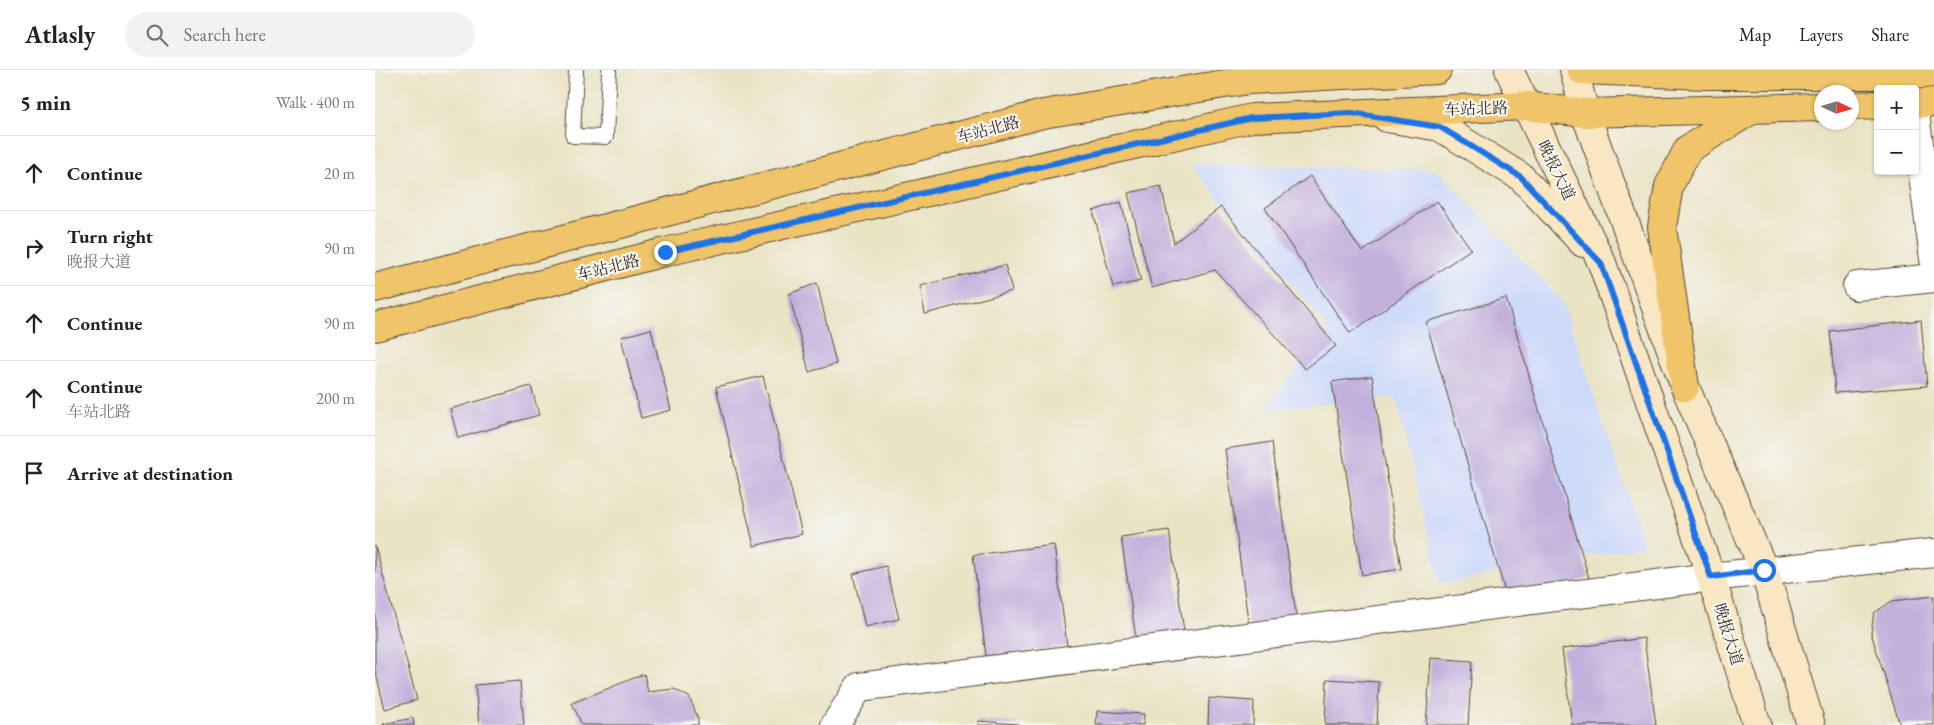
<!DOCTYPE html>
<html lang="en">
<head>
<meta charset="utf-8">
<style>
	body { margin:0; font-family:"EB Garamond","Noto Serif SC",serif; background:#f2f2f2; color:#222 }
	.controls { position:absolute; right:15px; top:15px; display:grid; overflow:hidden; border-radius:5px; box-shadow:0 1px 4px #0004 }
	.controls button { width:45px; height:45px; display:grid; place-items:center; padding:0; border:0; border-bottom:1px solid #e0e0e0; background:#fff; color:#222; font:25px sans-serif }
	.compass { position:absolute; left:1439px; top:15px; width:45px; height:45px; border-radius:50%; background:#fff; box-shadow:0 1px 4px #0004; rotate:94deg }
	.stop { position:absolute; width:15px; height:15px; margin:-11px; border:4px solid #1a73e8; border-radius:50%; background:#fff }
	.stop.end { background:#1a73e8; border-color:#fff; box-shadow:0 1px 5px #0008 }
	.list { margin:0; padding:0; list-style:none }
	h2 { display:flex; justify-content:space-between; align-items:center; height:65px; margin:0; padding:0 20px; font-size:21px }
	h2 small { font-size:16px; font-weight:400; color:#767676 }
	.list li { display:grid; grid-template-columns:32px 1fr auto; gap:15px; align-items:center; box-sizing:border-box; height:75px; padding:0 20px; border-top:1px solid #e0e0e0 }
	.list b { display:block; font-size:19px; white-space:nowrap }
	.list p { margin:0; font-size:16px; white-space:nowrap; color:#767676 }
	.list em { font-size:16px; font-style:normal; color:#767676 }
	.icon { flex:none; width:28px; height:28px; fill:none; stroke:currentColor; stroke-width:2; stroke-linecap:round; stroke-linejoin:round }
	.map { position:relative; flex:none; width:1559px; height:655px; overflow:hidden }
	header { display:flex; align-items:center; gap:30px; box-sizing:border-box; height:70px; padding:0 25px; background:#fff; border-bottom:1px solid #e0e0e0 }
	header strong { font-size:24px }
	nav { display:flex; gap:28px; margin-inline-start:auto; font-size:18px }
	.search { width:350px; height:45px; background:#f2f2f2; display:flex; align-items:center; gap:12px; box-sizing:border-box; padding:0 18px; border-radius:28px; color:#767676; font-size:19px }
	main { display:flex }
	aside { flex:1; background:#fff }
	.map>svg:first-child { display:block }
</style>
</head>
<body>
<header>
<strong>Atlasly</strong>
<div class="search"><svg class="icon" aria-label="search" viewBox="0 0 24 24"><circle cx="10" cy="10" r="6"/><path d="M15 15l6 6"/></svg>Search here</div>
<nav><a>Map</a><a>Layers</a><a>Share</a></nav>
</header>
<main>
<aside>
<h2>5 min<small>Walk · 400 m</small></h2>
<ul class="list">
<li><svg class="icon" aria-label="ahead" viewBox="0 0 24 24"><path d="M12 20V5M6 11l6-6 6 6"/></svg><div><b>Continue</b></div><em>20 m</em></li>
<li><svg class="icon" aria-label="right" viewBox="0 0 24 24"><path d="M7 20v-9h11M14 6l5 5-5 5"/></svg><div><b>Turn right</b><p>晚报大道</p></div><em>90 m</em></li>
<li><svg class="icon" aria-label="ahead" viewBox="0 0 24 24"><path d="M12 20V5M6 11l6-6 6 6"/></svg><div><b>Continue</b></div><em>90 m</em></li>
<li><svg class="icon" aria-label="ahead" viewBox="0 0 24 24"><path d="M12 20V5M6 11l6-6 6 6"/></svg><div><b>Continue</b><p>车站北路</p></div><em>200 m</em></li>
<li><svg class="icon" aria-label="arrive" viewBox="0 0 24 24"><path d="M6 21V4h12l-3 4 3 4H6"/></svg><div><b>Arrive at destination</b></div></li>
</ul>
</aside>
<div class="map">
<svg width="1559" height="655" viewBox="0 0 1559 655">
	<rect width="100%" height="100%" fill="#f6f6f2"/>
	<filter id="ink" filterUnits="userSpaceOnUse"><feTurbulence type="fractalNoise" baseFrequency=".02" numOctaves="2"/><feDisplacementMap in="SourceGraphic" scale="10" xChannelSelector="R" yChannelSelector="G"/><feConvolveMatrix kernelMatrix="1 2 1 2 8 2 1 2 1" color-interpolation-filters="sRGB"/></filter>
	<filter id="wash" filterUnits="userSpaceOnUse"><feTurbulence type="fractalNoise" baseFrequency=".0096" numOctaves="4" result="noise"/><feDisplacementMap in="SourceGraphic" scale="20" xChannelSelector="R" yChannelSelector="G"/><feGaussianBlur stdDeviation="1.12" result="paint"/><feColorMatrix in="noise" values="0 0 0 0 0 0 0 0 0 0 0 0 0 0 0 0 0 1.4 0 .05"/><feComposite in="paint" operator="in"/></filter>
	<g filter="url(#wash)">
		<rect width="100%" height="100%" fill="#eae3c4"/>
		<path fill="#cedafa" d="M815,94L1062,100L1188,233L1269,476L1065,514L1021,327L888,340L953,258Z"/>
		<g id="blocks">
			<g fill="#c2b1dc">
				<path d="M935,106L987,182L1062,131L1096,179L975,263L890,138Z"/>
				<path d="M786,116L799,173L846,137L961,276L930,299L840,200L777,218L753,123Z"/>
				<path d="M746,132L766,211L738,217L718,141Z"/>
				<path d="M630,195L637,221L550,244L545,216Z"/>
				<path d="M442,213L461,294L434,302L414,224Z"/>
				<path d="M1131,228L1214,508L1133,532L1051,252Z"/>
				<path d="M1546,250L1552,316L1460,323L1455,261Z"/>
				<path d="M276,259L296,340L266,348L246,267Z"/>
				<path d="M388,306L427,464L379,476L341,317Z"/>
				<path d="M997,306L1026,499L987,505L957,312Z"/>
				<path d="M156,316L164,345L83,368L75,339Z"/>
				<path d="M897,372L922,552L874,558L850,379Z"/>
				<path d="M794,460L810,568L762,575L746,467Z"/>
				<path d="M679,475L692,576L611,586L598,485Z"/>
				<path d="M0,476L42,630L10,639L0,600Z"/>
				<path d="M511,496L524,549L490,557L478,504Z"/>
				<path d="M1559,526V655H1525L1496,563L1499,543L1517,531Z"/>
				<path d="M1269,568L1281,655H1197L1187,579Z"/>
				<path d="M1056,588L1097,591L1093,655H1051Z"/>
				<path d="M269,604L273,622L299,619L314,627L323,648V655H207L197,633Z"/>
				<path d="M952,609L1004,612L1002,655H950Z"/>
				<path d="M145,611L149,655H104L100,615Z"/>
				<path d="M834,628L879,631L878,655H833Z"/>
				<path d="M722,641L769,644L768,655H721Z"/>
				<path d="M38,648L39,655H8V654Z"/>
				<path d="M603,651L643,654V655H603Z"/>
			</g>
		</g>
	</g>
	<g filter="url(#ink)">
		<use href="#blocks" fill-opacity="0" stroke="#554637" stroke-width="1"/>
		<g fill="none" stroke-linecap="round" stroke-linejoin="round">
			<g stroke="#554637" stroke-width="16">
				<path id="lane" d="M201,0L198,66L231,67L234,0"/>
			</g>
			<g stroke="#554637" stroke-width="30">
				<g id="street">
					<path d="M1540,44L1559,189"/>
					<path d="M1482,216L1559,208"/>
					<path d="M460,655L484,617L1336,507L1559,483"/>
				</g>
			</g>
			<g stroke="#554637" stroke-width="30">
				<g id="secondary">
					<path d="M1134,0L1227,193L1336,507L1382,655"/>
					<path d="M1199,0L1210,43L1310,317L1389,500L1436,655"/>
					<path d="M1012,48L1065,57L1146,107L1208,173"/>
				</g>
			</g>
			<g stroke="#554637" stroke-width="30">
				<g id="primary">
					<path d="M1206,0L1331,5H1538L1559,3"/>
					<path d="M1540,34L1559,32"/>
					<path d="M1476,36L1503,35"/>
					<path d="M0,218L668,44L873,10L1062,0"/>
					<path d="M0,257L290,182L877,48L1151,36L1210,43L1446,37"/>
					<path d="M1310,317L1287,157L1294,116L1313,79L1378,39"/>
				</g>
			</g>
			<use href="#lane" stroke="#fff" stroke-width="14"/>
			<use href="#street" stroke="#fff" stroke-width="28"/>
			<use href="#secondary" stroke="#f9e7c3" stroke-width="28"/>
			<use href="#primary" stroke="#f0c469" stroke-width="28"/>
		</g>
	</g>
	<g fill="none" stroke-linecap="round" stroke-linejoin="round" filter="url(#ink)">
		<path stroke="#1a73e8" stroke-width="6" d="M290,182L877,48L976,43L1065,57L1146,107L1226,193L1336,507L1389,500"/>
	</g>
	<g text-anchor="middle" stroke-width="4.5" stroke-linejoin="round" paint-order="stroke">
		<g font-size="16" fill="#3b2a1e" stroke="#f6f6f2">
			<text transform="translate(1101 38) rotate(-2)" y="6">车站北路</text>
			<text transform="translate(613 59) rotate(-15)" y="6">车站北路</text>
			<text transform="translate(1182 100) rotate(64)" y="6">晚报大道</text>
			<text transform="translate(233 197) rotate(-14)" y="6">车站北路</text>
			<text transform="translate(1354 564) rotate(73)" y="6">晚报大道</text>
		</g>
	</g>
</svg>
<div class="controls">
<button>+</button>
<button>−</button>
</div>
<svg class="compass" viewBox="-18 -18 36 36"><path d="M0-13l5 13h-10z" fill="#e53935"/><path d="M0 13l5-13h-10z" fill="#767676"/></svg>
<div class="stop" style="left:1389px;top:500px"></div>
<div class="stop end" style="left:290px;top:182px"></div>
</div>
</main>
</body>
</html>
